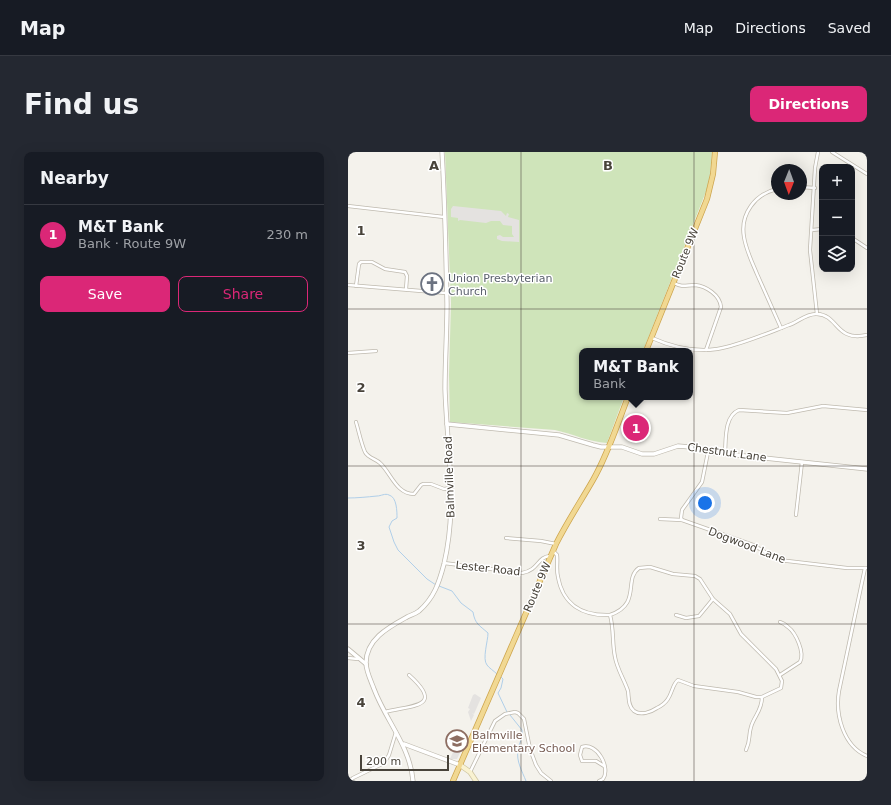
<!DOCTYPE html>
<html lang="en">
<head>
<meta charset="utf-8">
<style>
	body { margin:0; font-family:"DejaVu Sans",sans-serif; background:#242831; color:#f1f3f6 }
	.controls { position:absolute; right:12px; top:12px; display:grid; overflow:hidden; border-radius:8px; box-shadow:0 4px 16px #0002 }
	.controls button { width:36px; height:36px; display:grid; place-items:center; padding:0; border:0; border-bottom:1px solid #363941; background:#171b24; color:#f1f3f6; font:20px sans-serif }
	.compass { position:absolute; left:423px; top:12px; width:36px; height:36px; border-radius:50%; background:#171b24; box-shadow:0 4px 16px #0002; rotate:181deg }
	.scale { position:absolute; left:12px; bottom:10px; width:89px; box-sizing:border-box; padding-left:4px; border:2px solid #48433a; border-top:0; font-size:11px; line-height:14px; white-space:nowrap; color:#48433a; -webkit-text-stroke:3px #fff; paint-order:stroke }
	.you { position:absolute; left:357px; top:351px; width:14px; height:14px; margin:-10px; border:3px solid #fff; border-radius:50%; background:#1a73e8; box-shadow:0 0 0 6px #1a73e833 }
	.badge { display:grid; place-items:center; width:26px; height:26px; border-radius:50%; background:#db2777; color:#fff; font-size:13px; font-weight:700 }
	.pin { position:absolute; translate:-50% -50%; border:2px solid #fff; box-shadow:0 1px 4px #0006 }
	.popup { position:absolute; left:231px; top:196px; width:114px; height:52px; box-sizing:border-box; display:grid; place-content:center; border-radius:8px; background:#171b24; filter:drop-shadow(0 1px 3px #0005); font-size:13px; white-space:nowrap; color:#9ea1a6 }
	.popup b { font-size:15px; color:#f1f3f6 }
	.popup::after { content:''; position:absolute; left:50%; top:100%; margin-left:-8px; border:8px solid transparent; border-top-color:#171b24 }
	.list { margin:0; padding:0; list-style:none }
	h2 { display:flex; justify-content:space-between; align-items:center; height:52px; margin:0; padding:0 16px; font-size:17px }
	h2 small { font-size:13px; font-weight:400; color:#9ea1a6 }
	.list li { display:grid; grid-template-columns:26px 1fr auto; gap:12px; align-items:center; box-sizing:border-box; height:60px; padding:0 16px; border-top:1px solid #363941 }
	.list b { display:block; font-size:15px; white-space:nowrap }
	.list p { margin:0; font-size:13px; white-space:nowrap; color:#9ea1a6 }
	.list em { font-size:13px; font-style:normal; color:#9ea1a6 }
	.actions { display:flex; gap:8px; padding:12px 16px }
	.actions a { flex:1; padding:9px 0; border:1px solid #db2777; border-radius:8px; text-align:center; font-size:14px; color:#db2777 }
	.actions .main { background:#db2777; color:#fff }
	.icon { flex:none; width:22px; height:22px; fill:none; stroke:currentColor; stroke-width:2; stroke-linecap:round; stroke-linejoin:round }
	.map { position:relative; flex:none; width:519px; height:629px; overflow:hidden; border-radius:8px }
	header { display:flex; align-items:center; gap:24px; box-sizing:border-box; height:56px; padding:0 20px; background:#171b24; border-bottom:1px solid #363941 }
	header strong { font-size:19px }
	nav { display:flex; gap:22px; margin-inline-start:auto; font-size:14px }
	.intro { display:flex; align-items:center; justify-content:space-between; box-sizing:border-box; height:96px; padding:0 24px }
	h1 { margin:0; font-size:28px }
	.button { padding:10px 18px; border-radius:8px; background:#db2777; color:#fff; font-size:14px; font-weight:700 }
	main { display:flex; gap:24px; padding:0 24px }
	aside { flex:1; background:#171b24; border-radius:8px; box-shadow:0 4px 16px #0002 }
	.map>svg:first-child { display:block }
</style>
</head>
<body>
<header>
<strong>Map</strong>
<nav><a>Map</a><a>Directions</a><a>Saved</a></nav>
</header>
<div class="intro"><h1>Find us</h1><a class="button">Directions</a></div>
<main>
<aside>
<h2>Nearby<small></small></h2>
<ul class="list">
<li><span class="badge">1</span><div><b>M&amp;T Bank</b><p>Bank · Route 9W</p></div><em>230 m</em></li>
</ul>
<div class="actions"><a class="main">Save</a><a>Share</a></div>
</aside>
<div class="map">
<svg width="519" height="629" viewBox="0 0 519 629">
	<rect width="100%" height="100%" fill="#f4f2ec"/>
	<path fill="#cfe4ba" d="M97,0H364L362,22L359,37L295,199H234V245H276L259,291C241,290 225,282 207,278L102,270L101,223L103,151Z"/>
	<g fill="#e4e2e0">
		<path d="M105,54L153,59L158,64L159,61L161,62L160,65L171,68V90L154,89L149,87V84L152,83L155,85H166L164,82V74L155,73L152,69H143L138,71L112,68L110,69V66L103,65V57Z"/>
		<path d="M127,542L133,546L126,562L124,561L126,563L123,569L120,560L122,557L120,556L125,543Z"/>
		<path d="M112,584L119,586L109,607H102Z"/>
	</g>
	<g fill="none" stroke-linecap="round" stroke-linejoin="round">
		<g stroke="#b0cfe9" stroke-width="1">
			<path d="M0,346C9,346 19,345 29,344C33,344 37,341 41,343C49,345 49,360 49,366L44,369L41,375L46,390L50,398L79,427L88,433"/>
			<path d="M91,434L104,439L113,451L125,460C127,472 131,473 140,481C140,489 134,507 139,513C141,516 146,519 149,522"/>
			<path d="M153,525L155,527L153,536L150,541L159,560"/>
			<path d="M162,563L174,578C175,586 171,591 170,598C168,609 174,619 178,629"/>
		</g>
		<g stroke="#bfbaaf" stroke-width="4">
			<g id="minor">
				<path d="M484,0L519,22"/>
				<path d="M453,35L467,36"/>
				<path d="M429,37C407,42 392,62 396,85C398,98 404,110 409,122C417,140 425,158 433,176"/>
				<path d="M0,54L96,65"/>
				<path d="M464,78L474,77"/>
				<path d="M504,86L519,96"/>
				<path d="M326,131C335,136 338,133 347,133C358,134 372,143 373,155L358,198"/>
				<path d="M0,133L98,141"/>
				<path d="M8,134L11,112L13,110H24L37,117L57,120L59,124L58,137"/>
				<path d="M469,162L462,98L467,16L470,0"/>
				<path d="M304,186C324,195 347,200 369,197C390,194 420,181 441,173C450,170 459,161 469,162C491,163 487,190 519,183"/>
				<path d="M0,201L28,199"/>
				<path d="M8,270C11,280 13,291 17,300C20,306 28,307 32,311C43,321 48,342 66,342L73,333L75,332H83L96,337L103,336"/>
				<path d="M360,300L354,330L334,358L333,366L334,368L405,393L431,408L499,416H517"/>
				<path d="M377,301C378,288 376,264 391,258L439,261L475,254L519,258"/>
				<path d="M448,363L454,310"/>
				<path d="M312,367L334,368"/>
				<path d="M158,386L193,389L208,392"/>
				<path d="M205,399L209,403C210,410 208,417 210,425C215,453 235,464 262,463C266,477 264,491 267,505C269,517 276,527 280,539C281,546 280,554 286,559C293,564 303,560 309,556C326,548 322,534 330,528L346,534L390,540L408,545H414L433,536L434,529L428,517L393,482L382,462L365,447L352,427L347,424L325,422L302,415L291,416C275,427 294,452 262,463"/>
				<path d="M96,411L174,421C191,418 189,405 202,404"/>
				<path d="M519,416H517L491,539C487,562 495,594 519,604"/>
				<path d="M328,463L338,466L351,464L365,447"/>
				<path d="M0,506L10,507"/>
				<path d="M432,523L452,510C457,501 448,481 440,475C438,473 435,471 432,470"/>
				<path d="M37,560C63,553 98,556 61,523"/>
				<path d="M398,598C403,587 400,585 403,575C406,564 414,559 414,545"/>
				<path d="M122,620L147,569L157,562L167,560L170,561L176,567L182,597L188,613L193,621L203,629"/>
				<path d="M2,629L5,626L36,611L41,603L48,580"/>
				<path d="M251,629L255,627C263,616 249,590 234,595L232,603L234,609H248L256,614"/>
			</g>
		</g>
		<g stroke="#bfbaaf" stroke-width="5">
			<g id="tertiary">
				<path d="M99,272L211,283L245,293L253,295H274L294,302H306L330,294L342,295L360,300L519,317"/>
				<path d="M0,497L18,512"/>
				<path d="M56,592L112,613"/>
				<path d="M65,629C62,594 38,569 26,537C23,529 18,519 18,511C18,487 41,475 59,465C63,463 67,462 71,459C86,446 91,431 96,412C110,352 99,298 97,237C97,209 99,181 99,152C98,102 97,51 94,0"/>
			</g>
		</g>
		<g stroke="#cec5a1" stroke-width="5.5">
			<path id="secondary" d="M112,613L122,620L128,629"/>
		</g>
		<g stroke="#cda54e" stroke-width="6">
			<g id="trunk">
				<path d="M298,199L359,47L365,22L367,0"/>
				<path d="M105,629L208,392C219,370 233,349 245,328C260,302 269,273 280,245"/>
			</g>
		</g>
		<use href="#minor" stroke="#fff" stroke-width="2.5"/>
		<use href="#tertiary" stroke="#fff" stroke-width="3.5"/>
		<use href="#secondary" stroke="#f9f2d1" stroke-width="4"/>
		<use href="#trunk" stroke="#f1d892" stroke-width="4.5"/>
	</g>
	<path fill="none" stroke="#48433a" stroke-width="1" stroke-opacity="0.55" d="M173,0V629M346,0V629M0,157H519M0,314H519M0,472H519"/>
	<defs>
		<g id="church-ring" transform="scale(1.15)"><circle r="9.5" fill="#fff" stroke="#6b7280" stroke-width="1.5"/><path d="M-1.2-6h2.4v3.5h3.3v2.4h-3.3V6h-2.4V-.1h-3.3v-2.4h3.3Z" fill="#6b7280"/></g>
		<g id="school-ring" transform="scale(1.15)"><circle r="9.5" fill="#fff" stroke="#8d6e63" stroke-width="1.5"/><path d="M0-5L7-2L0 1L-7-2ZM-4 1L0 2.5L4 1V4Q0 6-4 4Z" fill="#8d6e63"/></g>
	</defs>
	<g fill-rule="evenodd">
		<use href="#church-ring" x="84" y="132"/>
		<use href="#school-ring" x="109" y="589"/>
	</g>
	<g text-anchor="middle" stroke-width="3" stroke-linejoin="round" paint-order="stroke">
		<g font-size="11" fill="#48433a" stroke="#fff">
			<text transform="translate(337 101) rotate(-68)" y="4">Route 9W</text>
			<text transform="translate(379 300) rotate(8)" y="4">Chestnut Lane</text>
			<text transform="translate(101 325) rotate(-92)" y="4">Balmville Road</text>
			<text transform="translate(399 393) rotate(21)" y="4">Dogwood Lane</text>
			<text transform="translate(140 416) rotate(6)" y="4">Lester Road</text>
			<text transform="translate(189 435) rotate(-67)" y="4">Route 9W</text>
		</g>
		<g font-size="11" fill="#5b616d" stroke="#fff" text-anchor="start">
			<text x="100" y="130">Union Presbyterian<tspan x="100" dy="13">Church</tspan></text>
		</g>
		<g font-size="11" fill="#785e54" stroke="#fff" text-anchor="start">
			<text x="124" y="587">Balmville<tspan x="124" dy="13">Elementary School</tspan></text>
		</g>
	</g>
	<g font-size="13" text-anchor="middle" font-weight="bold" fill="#48433a" stroke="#fff" stroke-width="3" stroke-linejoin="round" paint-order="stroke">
		<text x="86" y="18">A</text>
		<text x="260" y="18">B</text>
		<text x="13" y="83">1</text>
		<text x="13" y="240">2</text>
		<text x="13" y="398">3</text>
		<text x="13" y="555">4</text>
	</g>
</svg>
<div class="controls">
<button>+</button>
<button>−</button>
<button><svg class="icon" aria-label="layers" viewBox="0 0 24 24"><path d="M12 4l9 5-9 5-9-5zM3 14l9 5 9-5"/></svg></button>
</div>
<svg class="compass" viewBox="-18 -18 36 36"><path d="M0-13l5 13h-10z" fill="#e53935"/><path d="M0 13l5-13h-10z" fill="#9ea1a6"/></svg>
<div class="scale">200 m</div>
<div class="you"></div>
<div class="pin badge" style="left:288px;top:276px">1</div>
<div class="popup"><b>M&amp;T Bank</b>Bank</div>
</div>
</main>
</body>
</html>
